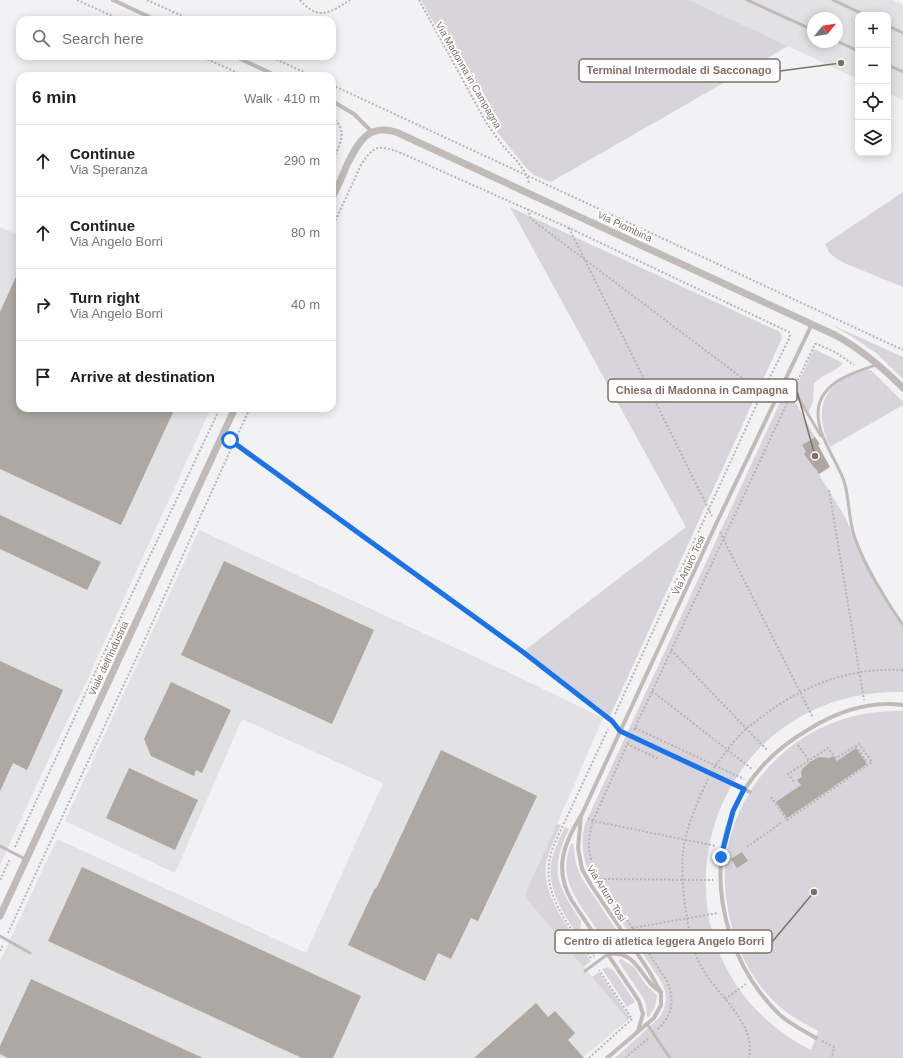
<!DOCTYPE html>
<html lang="en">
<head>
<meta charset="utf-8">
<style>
	body { margin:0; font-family:Helvetica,sans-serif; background:#f2f2f2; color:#202124 }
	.controls { position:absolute; right:12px; top:12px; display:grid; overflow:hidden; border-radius:8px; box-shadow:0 2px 10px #0003 }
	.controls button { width:36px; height:36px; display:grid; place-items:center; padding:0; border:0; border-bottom:1px solid #e0e0e0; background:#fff; color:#202124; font:20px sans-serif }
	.compass { position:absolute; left:807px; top:12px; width:36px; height:36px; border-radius:50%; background:#fff; box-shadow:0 2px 10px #0003; rotate:60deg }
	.stop { position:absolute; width:12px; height:12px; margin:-9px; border:3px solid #1a73e8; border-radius:50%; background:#fff }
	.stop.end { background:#1a73e8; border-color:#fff; box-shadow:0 1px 4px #0008 }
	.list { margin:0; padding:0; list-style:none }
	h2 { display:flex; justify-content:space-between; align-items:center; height:52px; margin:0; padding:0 16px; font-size:17px }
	h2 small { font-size:13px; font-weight:400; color:#757577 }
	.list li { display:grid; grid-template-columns:26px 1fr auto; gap:12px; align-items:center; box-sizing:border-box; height:72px; padding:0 16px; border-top:1px solid #e0e0e0 }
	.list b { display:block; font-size:15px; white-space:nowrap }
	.list p { margin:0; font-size:13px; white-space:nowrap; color:#757577 }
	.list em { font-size:13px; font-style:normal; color:#757577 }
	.icon { flex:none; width:22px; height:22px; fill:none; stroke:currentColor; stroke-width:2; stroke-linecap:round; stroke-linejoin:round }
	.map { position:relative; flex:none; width:903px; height:1058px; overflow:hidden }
	.search { position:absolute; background:#fff; box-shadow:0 2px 10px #0003; left:16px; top:16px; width:320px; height:44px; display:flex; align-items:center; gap:10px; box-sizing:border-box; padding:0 14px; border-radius:12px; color:#757577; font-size:15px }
	.panel { position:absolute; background:#fff; box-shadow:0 2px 10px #0003; left:16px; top:72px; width:320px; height:340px; border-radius:12px }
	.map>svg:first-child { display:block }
</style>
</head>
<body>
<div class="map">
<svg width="903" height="1058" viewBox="0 0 903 1058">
	<rect width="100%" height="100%" fill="#f2f2f5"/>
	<g fill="#e2e1e3" fill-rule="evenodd">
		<path d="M689,0H893L903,5V100L888,93V15H858V79ZM813,18H837V42H813Z"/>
		<path d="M0,227L20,236V408H211L124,598L86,683L41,775L0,865Z"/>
		<path d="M199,530L512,674L603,718L557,824L525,894L526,898L628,1020L582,1058H0V961L57,839L306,953L383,783L242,719L175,873L65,821Z"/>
	</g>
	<g fill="#d8d4db">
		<path d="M421,0H689L788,46L551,182L534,175L527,169L494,128L484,113Z"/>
		<path d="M903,192V287L844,263L834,257L829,252L825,244Z"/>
		<path d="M510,207L780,332L782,338L610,716L525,650L686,527Z"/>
		<path d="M830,324L903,357V379L876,353L854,338Z"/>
		<path d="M814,349L843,363C835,373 821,374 814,384L813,402L808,413L795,390Z"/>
		<path d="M867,370H871L903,402V405L830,447C812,405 823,383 867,370Z"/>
		<path d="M787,387L815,437L802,445L806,452L805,454L813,468H815L845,517L869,567L903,625V692C698,687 629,957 811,1050L818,1031C807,1025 795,1019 785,1011C757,989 737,954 730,919C724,893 722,865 730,838C751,760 822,708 903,711V1058H615L659,1018C667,1006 668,996 662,983L588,870C582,855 581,840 585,824Z"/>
		<path d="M557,824L561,825C555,838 548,851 546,865C542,899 574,935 591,961L583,967L526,898L525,894Z"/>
		<path d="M565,827L569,829C549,871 557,885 581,921L580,931L595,956V959C577,933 546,897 551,864C553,851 559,839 565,827Z"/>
		<path d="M571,843L573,844L576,864L581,877L631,952L630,953L618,949H610C602,938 595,927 587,915C570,890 560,874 571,843Z"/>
		<path d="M621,959L634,967L646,985L657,995L655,1007L648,1018L647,1016L646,1005L644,999L619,962V960Z"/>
		<path d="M608,967L614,971L635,1002L627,1007L602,969Z"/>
		<path d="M599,972L630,1018L628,1020L592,977Z"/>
	</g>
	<g fill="#aea7a2">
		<path d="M20,268V408H175L121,525L0,469V312Z"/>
		<path d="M815,437L820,444L818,445L830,467L819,474L815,468H814L804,454L806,452L802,445Z"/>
		<path d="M0,515L101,562L87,590L0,549Z"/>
		<path d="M224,561L374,630L332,724L181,655Z"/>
		<path d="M0,661L63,690L27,770L13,763L0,791Z"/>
		<path d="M171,682L231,710L202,773L196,770L194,776L151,756L144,739Z"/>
		<path d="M856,748L867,764L787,818L776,802L801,785L797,780L802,777L801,773L802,769L810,762L819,757L830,758L833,756L837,761Z"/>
		<path d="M441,750L537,796L478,921L471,918L451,959L438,953L425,981L348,945L375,888L376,889Z"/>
		<path d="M129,768L198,800L175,850L106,818Z"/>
		<path d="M742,852L748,861L737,868L731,859Z"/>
		<path d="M82,867L361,996L333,1058H302L48,941Z"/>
		<path d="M31,979L203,1058H8L0,1054V1046Z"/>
		<path d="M536,1003L548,1017L555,1011L575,1033L568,1040L584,1058H474Z"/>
	</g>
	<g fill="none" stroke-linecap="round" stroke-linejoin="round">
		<g stroke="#b9b5b3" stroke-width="2" stroke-dasharray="2 2" stroke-linecap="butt">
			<path d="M77,0L121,20"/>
			<path d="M147,0L191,20"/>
			<path d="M300,0C318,21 330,13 350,0"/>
			<path d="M419,0L487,124L503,146L517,161L526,174L529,183"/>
			<path d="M200,56L245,76"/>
			<path d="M269,56L312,76"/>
			<path d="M332,85L903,350"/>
			<path d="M332,117C349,132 340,144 332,161"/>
			<path d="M528,209L531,219L762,393"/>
			<path d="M332,228L361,165C374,144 380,145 401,153L569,228L789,332L790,334L789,339L762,393L615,714"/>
			<path d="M569,228L712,516"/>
			<path d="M796,384L815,344H817L835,352L854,365"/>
			<path d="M237,436L250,408"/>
			<path d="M829,490L864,700"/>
			<path d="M720,532L813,718"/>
			<path d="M671,650L768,751"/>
			<path d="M652,691L752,769"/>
			<path d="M635,728L744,779"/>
			<path d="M634,730L790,397"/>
			<path d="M628,742L593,821C586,844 588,859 600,879L667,981C675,1001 673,1014 658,1029"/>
			<path d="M627,744L659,759"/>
			<path d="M798,745L810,762"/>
			<path d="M856,746L866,761L865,762"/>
			<path d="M714,768C724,754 734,740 747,728C751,725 755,722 759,719C801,686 849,667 903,670"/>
			<path d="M708,779C698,800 686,828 683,851C680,878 687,939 700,964C714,994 757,1021 749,1058"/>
			<path d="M771,797L787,820L872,762L859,744L836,758L828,748L788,774L794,782"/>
			<path d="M588,818L593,821L716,846"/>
			<path d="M15,847L112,636L220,408"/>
			<path d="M747,847L781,823"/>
			<path d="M600,879L713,880"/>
			<path d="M0,880L10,859"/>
			<path d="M632,928L718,913"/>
			<path d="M8,933L141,648L231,449"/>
			<path d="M0,951L3,945"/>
			<path d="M591,958C568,923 537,891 553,847L608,729"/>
			<path d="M725,999L746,984"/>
			<path d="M822,1041L834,1047L832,1058"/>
			<path d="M589,1058L632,1019L599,970"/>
			<path d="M625,1058L649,1038"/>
		</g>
		<g stroke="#c0bbb8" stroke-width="3">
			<path d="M747,0L813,30"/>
			<path d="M833,0L865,15"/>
			<path d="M888,26L903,33"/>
			<path d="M837,41L858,51"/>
			<path d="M888,65L903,72"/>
			<path d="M876,365C855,372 825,381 819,405C813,431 836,458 844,481C850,500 848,520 855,538C864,565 886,601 903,625"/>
			<path d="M793,389L821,436"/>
			<path d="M0,846L25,859"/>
			<path d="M0,936L30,953"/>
			<path d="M585,971L608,954"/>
			<path d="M647,1024L670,1058"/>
		</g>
		<g stroke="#c0bbb8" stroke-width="4">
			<path d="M113,0L156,20"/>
			<path d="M234,56L277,76"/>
			<path d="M332,101L354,114L372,132"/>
			<path d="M223,434L523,652L612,721L620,731L750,792"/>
			<path d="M581,816L578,848L582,869L591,885L649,971L661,993V1005L654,1018L607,1058"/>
			<path d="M608,954C634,952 637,968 651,984C653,987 658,990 661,992"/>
			<path d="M638,1031L643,1014L639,1001L572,901C553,869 564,843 582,814L716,524L812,324"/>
			<path d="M816,1038C804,1031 790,1024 780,1015C756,992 739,963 729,931C704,847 735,771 811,728C839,711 871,701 903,705"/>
		</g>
		<g stroke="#c0bbb8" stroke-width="7">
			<path d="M332,198C337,188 342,178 346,167C357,145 366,123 396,132L835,335C861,349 882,367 903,388"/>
			<path d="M0,916L235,408"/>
		</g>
	</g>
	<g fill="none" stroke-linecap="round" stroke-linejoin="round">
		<path stroke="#1a73e8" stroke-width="5" d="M230,440L523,652L612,721L620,731L744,789L733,811L721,857"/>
	</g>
	<g text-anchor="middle" stroke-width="4" stroke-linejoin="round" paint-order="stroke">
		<g font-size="10" fill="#7f7168" stroke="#fff">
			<text transform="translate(469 75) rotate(60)" y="4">Via Madonna in Campagna</text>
			<text transform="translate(625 226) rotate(25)" y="4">Via Piombina</text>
			<text transform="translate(688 565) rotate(-65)" y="4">Via Arturo Tosi</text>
			<text transform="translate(108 658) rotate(-65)" y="4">Viale dell'Industria</text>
			<text transform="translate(607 893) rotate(58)" y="4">Via Arturo Tosi</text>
		</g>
	</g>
	<path fill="none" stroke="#7f7168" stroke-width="1.5" d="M841 63L780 71M815 456L797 391M814 892L772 942"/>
	<g fill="#7f7168" stroke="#fff" stroke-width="1.5">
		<circle cx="841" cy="63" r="4"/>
		<circle cx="815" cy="456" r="4"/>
		<circle cx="814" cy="892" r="4"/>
	</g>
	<g fill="#fff" stroke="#7f7168" stroke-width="1.5">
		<rect x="579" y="59" width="201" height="23" rx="4"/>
		<rect x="608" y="379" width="189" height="23" rx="4"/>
		<rect x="555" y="930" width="217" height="23" rx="4"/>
	</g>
	<g font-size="11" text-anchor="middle" font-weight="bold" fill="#7f7168">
		<text x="679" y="74">Terminal Intermodale di Sacconago</text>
		<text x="702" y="394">Chiesa di Madonna in Campagna</text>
		<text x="664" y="945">Centro di atletica leggera Angelo Borri</text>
	</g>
</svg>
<div class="controls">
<button>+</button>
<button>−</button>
<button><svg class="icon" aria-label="locate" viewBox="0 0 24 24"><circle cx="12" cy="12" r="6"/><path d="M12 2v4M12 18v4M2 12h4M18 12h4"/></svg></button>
<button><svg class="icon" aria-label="layers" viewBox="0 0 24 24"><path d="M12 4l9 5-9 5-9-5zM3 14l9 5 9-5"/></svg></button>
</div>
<svg class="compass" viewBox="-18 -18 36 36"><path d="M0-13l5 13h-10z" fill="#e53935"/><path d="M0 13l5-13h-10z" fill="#757577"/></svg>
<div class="stop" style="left:230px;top:440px"></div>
<div class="stop end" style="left:721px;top:857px"></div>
<div class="search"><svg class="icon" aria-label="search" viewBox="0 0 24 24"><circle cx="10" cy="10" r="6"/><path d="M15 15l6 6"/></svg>Search here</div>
<section class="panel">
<h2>6 min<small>Walk · 410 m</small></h2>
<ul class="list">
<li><svg class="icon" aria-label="ahead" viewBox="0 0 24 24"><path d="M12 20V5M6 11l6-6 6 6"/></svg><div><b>Continue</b><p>Via Speranza</p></div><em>290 m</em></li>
<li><svg class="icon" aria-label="ahead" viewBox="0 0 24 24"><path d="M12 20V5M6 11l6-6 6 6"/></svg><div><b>Continue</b><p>Via Angelo Borri</p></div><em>80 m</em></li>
<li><svg class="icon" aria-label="right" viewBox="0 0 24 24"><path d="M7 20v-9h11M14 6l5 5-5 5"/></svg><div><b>Turn right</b><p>Via Angelo Borri</p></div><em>40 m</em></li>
<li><svg class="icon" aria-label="arrive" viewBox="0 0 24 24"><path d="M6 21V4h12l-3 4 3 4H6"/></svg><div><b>Arrive at destination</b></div></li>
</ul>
</section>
</div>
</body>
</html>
